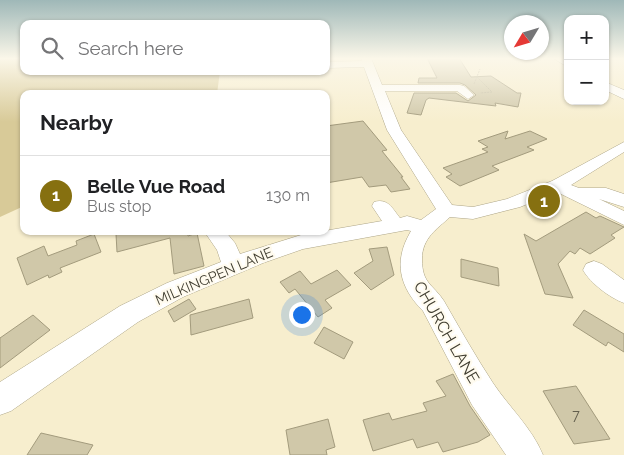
<!DOCTYPE html>
<html lang="en">
<head>
<meta charset="utf-8">
<style>
	body { margin:0; font-family:Raleway,sans-serif; background:#f2f2f2; color:#202124 }
	.controls { position:absolute; right:15px; top:15px; display:grid; overflow:hidden; border-radius:10px; box-shadow:0 1px 4px #0004 }
	.controls button { width:45px; height:45px; display:grid; place-items:center; padding:0; border:0; border-bottom:1px solid #e0e0e0; background:#fff; color:#202124; font:25px sans-serif }
	.compass { position:absolute; left:504px; top:15px; width:45px; height:45px; border-radius:50%; background:#fff; box-shadow:0 1px 4px #0004; rotate:232deg }
	.you { position:absolute; left:301px; top:314px; width:18px; height:18px; margin:-12px; border:4px solid #fff; border-radius:50%; background:#1a73e8; box-shadow:0 0 0 8px #1a73e833 }
	.badge { display:grid; place-items:center; width:32px; height:32px; border-radius:50%; background:#867010; color:#fff; font-size:16px; font-weight:700 }
	.pin { position:absolute; translate:-50% -50%; border:2px solid #fff; box-shadow:0 1px 5px #0006 }
	.list { margin:0; padding:0; list-style:none }
	h2 { display:flex; justify-content:space-between; align-items:center; height:65px; margin:0; padding:0 20px; font-size:21px }
	h2 small { font-size:16px; font-weight:400; color:#757577 }
	.list li { display:grid; grid-template-columns:32px 1fr auto; gap:15px; align-items:center; box-sizing:border-box; height:80px; padding:0 20px; border-top:1px solid #e0e0e0 }
	.list b { display:block; font-size:19px; white-space:nowrap }
	.list p { margin:0; font-size:16px; white-space:nowrap; color:#757577 }
	.list em { font-size:16px; font-style:normal; color:#757577 }
	.icon { flex:none; width:28px; height:28px; fill:none; stroke:currentColor; stroke-width:2; stroke-linecap:round; stroke-linejoin:round }
	.map { position:relative; flex:none; width:624px; height:455px; overflow:hidden }
	.search { position:absolute; background:#fff; box-shadow:0 1px 4px #0004; left:20px; top:20px; width:310px; height:55px; display:flex; align-items:center; gap:12px; box-sizing:border-box; padding:0 18px; border-radius:10px; color:#757577; font-size:19px }
	.panel { position:absolute; background:#fff; box-shadow:0 1px 4px #0004; left:20px; top:90px; width:310px; height:145px; border-radius:10px }
	.map>svg:first-child { display:block }
</style>
</head>
<body>
<div class="map">
<svg width="624" height="455" viewBox="0 0 624 455">
	<rect width="100%" height="100%" fill="#f7eece"/>
	<path fill="#d8ca98" d="M0,58H24V71H220L217,94H24V206L0,217Z"/>
	<g fill="#d0c8a9" stroke="#a39b7d">
		<path d="M427,58H459L471,77L491,76L517,93H521L518,107L495,103L496,106L429,98L426,100L421,115L407,113L414,93H456L468,101L476,95L465,85L460,83H418L419,78H437Z"/>
		<path d="M363,121L387,150L382,151L403,177H401L410,189L391,192L386,185L369,187L362,177L326,183V126Z"/>
		<path d="M508,131L505,139L530,131L547,139L527,147L534,150L492,166L499,170L460,186L446,177L452,174L443,168L488,152L482,149L488,147L478,141Z"/>
		<path d="M586,212L596,218L600,216L624,227L611,235L615,238L590,254L580,248L575,254L570,251L558,264L573,298L545,294L524,234L536,241Z"/>
		<path d="M126,231H187L188,236L197,233L204,266L174,274L170,238L117,252L116,234Z"/>
		<path d="M94,234L101,252L60,268L62,272L49,278L48,275L27,285L17,258L44,246L48,256L77,245L76,241Z"/>
		<path d="M387,247L394,275L371,290L354,273L373,261L369,249Z"/>
		<path d="M461,259L498,268L499,286L461,277Z"/>
		<path d="M337,270L351,285L325,300L332,308L318,317L295,289L289,293L280,282L300,271L311,284Z"/>
		<path d="M189,299L196,309L174,322L168,311Z"/>
		<path d="M249,299L253,318L191,335L190,315Z"/>
		<path d="M584,310L624,334V352L608,342L606,346L573,325Z"/>
		<path d="M33,315L50,330L0,368V338Z"/>
		<path d="M324,327L353,342L344,359L314,343Z"/>
		<path d="M453,374L470,406L490,435L478,442L443,452L438,442L417,448L413,439L373,451L363,420L389,413L392,420L427,411L423,403L446,396L436,381Z"/>
		<path d="M576,386L610,439L574,444L543,391Z"/>
		<path d="M328,419L335,447L326,450L327,455H290L286,430Z"/>
		<path d="M41,433L93,445L87,455H27Z"/>
	</g>
	<g fill="none" stroke-linecap="round" stroke-linejoin="round">
		<g stroke="#aea688" stroke-width="1">
			<g id="minor">
				<path d="M361,58H371L382,85H460L464,86L474,95L468,99L457,91H385L401,130L452,205L473,207L507,199L552,181L624,142V152L571,185L579,188H606L624,194V207L599,199L624,211V225L557,192L520,207L473,219L450,217C437,229 422,238 422,259C422,284 433,284 444,301C460,329 476,357 493,383C509,407 532,428 543,455H506L472,405L423,311C399,287 393,261 411,231L407,230L303,249L263,263L183,297L138,322L11,411L0,415V382L120,306L167,283L221,262L217,250L204,231H225L235,243L240,254L301,235L382,221L372,206L374,202C388,198 392,208 400,218L407,216L421,220L436,209L387,130L364,67L326,68V62L362,61Z"/>
				<path d="M553,58L568,60V67Z"/>
				<path d="M605,82L624,90V99L605,90Z"/>
				<path d="M594,261L602,264L624,280V303C610,298 590,283 583,270L586,264Z"/>
			</g>
		</g>
		<g stroke="#bdb69c" stroke-width="1" stroke-dasharray="2 1" stroke-linecap="butt">
			<path d="M477,77L492,92L480,93"/>
			<path d="M474,84L480,69"/>
		</g>
		<use href="#minor" fill="#fff" fill-rule="evenodd"/>
	</g>
	<linearGradient id="sky" x2="0" y2="1"><stop stop-color="#9fb8b8"/><stop offset="0.48" stop-color="#fbf7e9"/><stop offset="1" stop-color="#fbf7e9" stop-opacity="0"/></linearGradient>
	<rect width="624" height="122" fill="url(#sky)"/>
	<g text-anchor="middle" stroke-width="4.5" stroke-linejoin="round" paint-order="stroke">
		<g font-size="14" fill="#3f3c2f" stroke="#fffbef">
			<text transform="translate(214 276) rotate(-23)" y="5">MILKINGPEN LANE</text>
		</g>
		<g font-size="14" fill="#635f4e">
			<text x="576" y="420">7</text>
		</g>
		<g font-size="16" fill="#3f3c2f" stroke="#fffbef">
			<text transform="translate(447 332) rotate(60)" y="6">CHURCH LANE</text>
		</g>
	</g>
</svg>
<div class="controls">
<button>+</button>
<button>−</button>
</div>
<svg class="compass" viewBox="-18 -18 36 36"><path d="M0-13l5 13h-10z" fill="#e53935"/><path d="M0 13l5-13h-10z" fill="#757577"/></svg>
<div class="you"></div>
<div class="pin badge" style="left:544px;top:201px">1</div>
<div class="search"><svg class="icon" aria-label="search" viewBox="0 0 24 24"><circle cx="10" cy="10" r="6"/><path d="M15 15l6 6"/></svg>Search here</div>
<section class="panel">
<h2>Nearby<small></small></h2>
<ul class="list">
<li><span class="badge">1</span><div><b>Belle Vue Road</b><p>Bus stop</p></div><em>130 m</em></li>
</ul>
</section>
</div>
</body>
</html>
